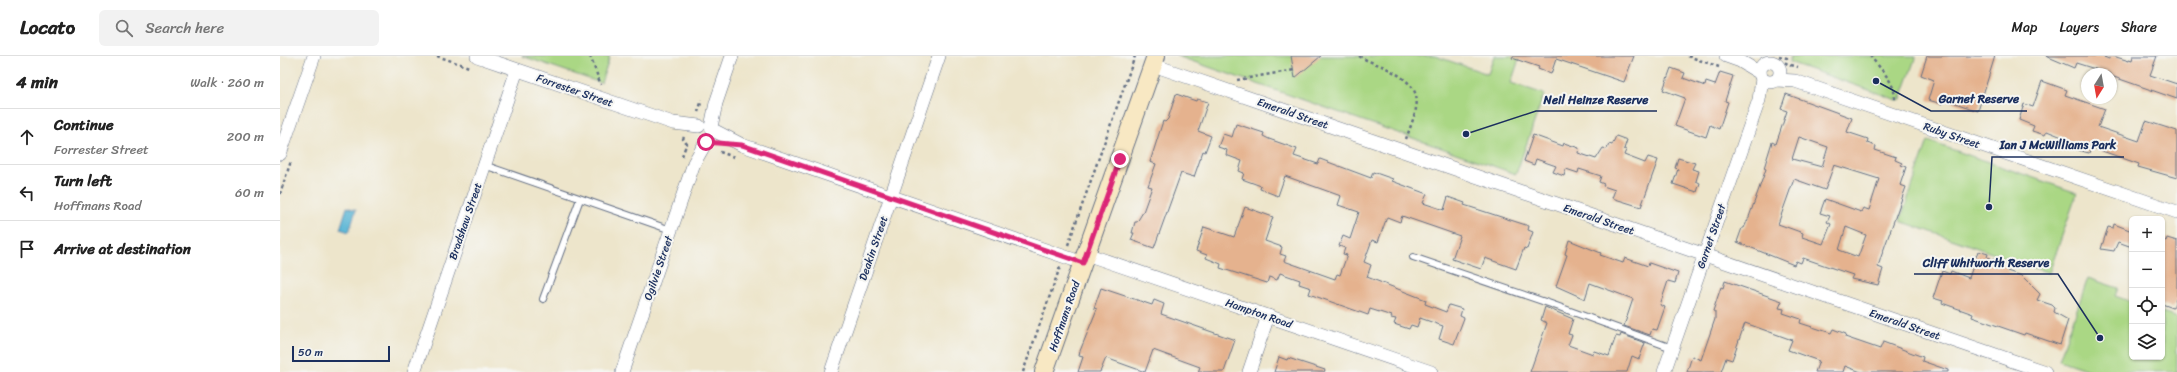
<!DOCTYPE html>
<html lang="en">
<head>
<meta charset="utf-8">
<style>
	body { margin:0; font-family:Sriracha,sans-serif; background:#f2f2f2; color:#222 }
	.controls { position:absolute; right:12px; bottom:12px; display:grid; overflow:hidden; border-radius:6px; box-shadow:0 1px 3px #0004 }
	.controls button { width:36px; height:36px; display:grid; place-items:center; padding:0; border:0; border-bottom:1px solid #e0e0e0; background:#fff; color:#222; font:20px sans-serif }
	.compass { position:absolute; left:1801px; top:12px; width:36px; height:36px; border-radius:50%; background:#fff; box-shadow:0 1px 3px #0004; rotate:191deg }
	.scale { position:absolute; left:12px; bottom:10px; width:98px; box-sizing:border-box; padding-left:4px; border:2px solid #1b2f5e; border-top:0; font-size:11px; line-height:14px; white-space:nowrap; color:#1b2f5e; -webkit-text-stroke:3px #f6f6f2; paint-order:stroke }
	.stop { position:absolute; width:12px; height:12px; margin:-9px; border:3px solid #db2777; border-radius:50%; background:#fff }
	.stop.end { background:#db2777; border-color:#fff; box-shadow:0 1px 4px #0008 }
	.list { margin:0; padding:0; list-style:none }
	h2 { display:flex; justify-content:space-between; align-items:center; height:52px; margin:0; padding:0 16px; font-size:17px }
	h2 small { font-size:13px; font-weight:400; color:#767676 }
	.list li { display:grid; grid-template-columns:26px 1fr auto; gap:12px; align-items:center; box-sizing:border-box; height:56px; padding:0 16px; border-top:1px solid #e0e0e0 }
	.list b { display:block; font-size:15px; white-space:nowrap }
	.list p { margin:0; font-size:13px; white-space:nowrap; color:#767676 }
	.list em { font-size:13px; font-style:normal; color:#767676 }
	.icon { flex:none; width:22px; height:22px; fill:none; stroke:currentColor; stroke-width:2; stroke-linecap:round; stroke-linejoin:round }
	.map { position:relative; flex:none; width:1897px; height:316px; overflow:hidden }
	header { display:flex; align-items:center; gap:24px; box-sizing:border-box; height:56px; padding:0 20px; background:#fff; border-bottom:1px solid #e0e0e0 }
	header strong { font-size:19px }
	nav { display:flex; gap:22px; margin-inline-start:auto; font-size:14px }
	.search { width:280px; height:36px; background:#f2f2f2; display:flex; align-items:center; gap:10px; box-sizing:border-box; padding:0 14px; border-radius:6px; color:#767676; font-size:15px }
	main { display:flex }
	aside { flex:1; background:#fff }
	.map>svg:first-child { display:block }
</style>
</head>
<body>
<header>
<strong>Locato</strong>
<div class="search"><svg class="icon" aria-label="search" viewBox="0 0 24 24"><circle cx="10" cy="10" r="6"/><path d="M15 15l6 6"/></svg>Search here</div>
<nav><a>Map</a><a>Layers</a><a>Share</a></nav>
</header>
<main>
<aside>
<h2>4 min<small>Walk · 260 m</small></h2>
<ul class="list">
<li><svg class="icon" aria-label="ahead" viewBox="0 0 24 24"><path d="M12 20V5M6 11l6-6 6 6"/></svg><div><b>Continue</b><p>Forrester Street</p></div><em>200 m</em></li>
<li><svg class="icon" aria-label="left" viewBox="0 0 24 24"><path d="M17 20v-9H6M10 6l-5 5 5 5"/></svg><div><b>Turn left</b><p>Hoffmans Road</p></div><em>60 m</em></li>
<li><svg class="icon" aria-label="arrive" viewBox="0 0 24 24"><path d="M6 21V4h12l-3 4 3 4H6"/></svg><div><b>Arrive at destination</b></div></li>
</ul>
</aside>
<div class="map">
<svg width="1897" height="316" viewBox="0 0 1897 316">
	<rect width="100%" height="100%" fill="#f6f6f2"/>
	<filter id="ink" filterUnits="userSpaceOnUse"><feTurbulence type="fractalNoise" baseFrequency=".025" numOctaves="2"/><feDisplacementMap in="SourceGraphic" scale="8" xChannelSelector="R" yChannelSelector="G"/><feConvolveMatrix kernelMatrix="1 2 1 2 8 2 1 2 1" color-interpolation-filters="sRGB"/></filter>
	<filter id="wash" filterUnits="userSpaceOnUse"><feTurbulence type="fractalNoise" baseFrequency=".012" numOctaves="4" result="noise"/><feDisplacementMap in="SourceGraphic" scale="16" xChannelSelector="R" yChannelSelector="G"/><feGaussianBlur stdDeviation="0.9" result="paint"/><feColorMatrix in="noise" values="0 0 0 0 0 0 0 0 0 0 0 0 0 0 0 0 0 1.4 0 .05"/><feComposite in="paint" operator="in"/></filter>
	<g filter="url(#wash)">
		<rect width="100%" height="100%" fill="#ede5cb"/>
		<g fill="#aad784" stroke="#628371">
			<path d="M242,0H330L321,27Z"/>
			<path d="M897,0H1155L1208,18L1214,0H1240L1231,27L1264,38L1236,118Z"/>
			<path d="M1511,0H1636L1620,45L1509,6Z"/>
			<path d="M1648,85L1797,137L1769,217L1620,165Z"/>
			<path d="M1808,222L1838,232L1835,240L1852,246V301H1882V257L1897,262V316H1814L1779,304Z"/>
		</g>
		<path fill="#55b3d4" stroke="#387199" d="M67,151L76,154L69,176L60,173Z"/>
		<g id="blocks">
			<g fill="#e5b28e" fill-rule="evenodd">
				<path d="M1011,0H1041L1015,22Z"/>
				<path d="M1233,0H1354L1344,26L1276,3L1271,18L1258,13L1259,11L1232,2Z"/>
				<path d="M1647,0H1715L1698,55L1664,43L1662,48L1648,44L1654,24L1641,19Z"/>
				<path d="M1766,0H1821L1829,3L1830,0H1833L1849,5V3L1852,4L1853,0H1877L1870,19L1897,28V43L1831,20V18L1796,7L1794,12Z"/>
				<path d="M1391,12L1405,17L1403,22L1425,30L1426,26L1435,29L1440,16L1453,20L1445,45L1448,46L1439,73L1430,69L1426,81L1395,70L1405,42L1383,34Z"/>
				<path d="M1762,25L1787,34L1785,39L1825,53L1818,71L1859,85L1866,65L1897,75V122L1858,111L1859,108L1811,91L1809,97L1798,94L1786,88L1787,83L1767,75L1765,79L1752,75L1754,70L1739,64L1744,48L1753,51Z"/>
				<path d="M896,38L916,45L917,43L928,46L918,75L931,80L925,96L923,95L914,121L901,117L874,192L851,184L854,177H852L855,166H857L863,156L872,131L868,130L876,108L870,106L883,65L885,66L888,63Z"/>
				<path d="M1506,38L1572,62L1567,76L1588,83L1587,87L1596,90L1595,94L1616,101L1615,104L1622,107L1621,109L1626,111L1620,129L1626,131L1601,201L1598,211L1603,213L1598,229L1571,223L1573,219L1523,202L1521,207L1516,205L1514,209L1457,186L1462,172H1464L1469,161L1486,113L1484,112L1492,86L1496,88L1507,55L1501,53ZM1519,81L1548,91L1542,111L1512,103ZM1554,109L1599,123L1589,154L1583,152L1581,156L1545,143L1540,157L1550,160L1547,166L1551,168L1543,188L1522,181L1523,177L1498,168L1514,123L1545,134ZM1566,171L1586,179L1578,201L1559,194Z"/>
				<path d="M956,68L984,77L983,80L989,83L1017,93L1014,100L1038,108L1040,103L1091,122L1093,116L1113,123L1112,125L1147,138L1143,147L1164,154L1168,141L1185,147L1184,149L1249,170L1248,174L1253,176L1247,193L1244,192L1236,213L1205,202L1201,213L1172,203L1180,180L1122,160L1120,166L1107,161L1098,186L1092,184L1084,206L1091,209L1087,221L1146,244L1145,248L1166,256L1169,249L1182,253L1180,260L1184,262L1174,288L1159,283L1163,270L1140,262L1137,271L1131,269L1129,273L1114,268L1116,263L1111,262L1112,260L1090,253L1088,259L1029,238L1031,232L1019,228L1020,224L1000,217L997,224L989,221L987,227L940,212L941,208L926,202L927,199L916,195L924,171L954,181L965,151L993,161L985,185L1002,191L1000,198L1006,200L1004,205L1055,223L1057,218L1060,219L1067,199L1063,198L1065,192L1059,190L1063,180L1070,183L1079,156L1058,149L1061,140L1005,120L998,140L980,133L981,130L962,123L964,117L959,115L962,105L946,99L947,94L938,91L943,78L952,81Z"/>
				<path d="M1253,79L1283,90L1284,87L1299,92L1298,97L1316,103L1323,92L1327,93L1329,88L1332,89L1336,80L1347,84L1344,93L1346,94L1344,99L1365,107L1368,101L1378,104L1361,151L1332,142L1335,134L1323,130L1324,128L1319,126L1321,120L1299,113L1298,117L1286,113L1284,120L1273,116L1276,110L1256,103L1254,109L1244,105Z"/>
				<path d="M1398,102L1415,107L1412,113L1419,115L1416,125L1420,127L1417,136L1393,128L1398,113L1395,112Z"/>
				<path d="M1834,168L1852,175V191L1838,186L1834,195L1821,193L1828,171L1833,172Z"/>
				<path d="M1887,182L1897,185V240L1893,252L1882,248V183L1886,185Z"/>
				<path d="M1289,184L1321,197L1320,199L1343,207L1345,202L1368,210L1369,207L1398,217L1395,227L1388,225L1380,249L1385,251L1377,274L1372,273L1370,279L1344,270L1353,243L1310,227L1305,243L1276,230L1287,199L1285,198Z"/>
				<path d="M1698,195L1708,198L1707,201L1729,209L1727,215L1742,220L1760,238L1757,244L1772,249L1775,252L1774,256L1788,264L1780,289L1745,277L1744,279L1692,261L1693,258L1662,247L1663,245L1653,242L1662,215L1670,218L1671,215L1689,222Z"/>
				<path d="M1445,225L1502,245L1499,252L1504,253L1503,257L1521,263L1520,267L1551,277L1553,273L1566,278L1565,281L1600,293L1603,286L1643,301L1642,305L1668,314V316H1581L1565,310L1563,316H1535L1539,305L1508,294L1512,284L1465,267L1452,304L1446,302L1441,316H1407L1412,300L1421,304L1435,263V256L1433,255L1441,231L1443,232Z"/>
				<path d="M821,232L872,249L874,244L884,248L881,258L955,284L944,316H918L920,311L873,294L865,316L826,302L820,316H798L803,301L799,300L800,295L817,253L814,252Z"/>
				<path d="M1265,251L1293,263L1288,278L1292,279L1288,289L1313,298L1314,295L1329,300L1336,280L1340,281L1341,278L1365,287L1359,303L1352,300L1347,316H1250L1267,267L1261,264Z"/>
				<path d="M999,301L1007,304L1008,302L1045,314L1044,316H994Z"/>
			</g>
		</g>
	</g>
	<g filter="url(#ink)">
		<use href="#blocks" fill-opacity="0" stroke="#646f84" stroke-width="1"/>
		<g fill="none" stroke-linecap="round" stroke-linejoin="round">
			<g stroke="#646f84" stroke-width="8">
				<g id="service">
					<path d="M204,109L391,174"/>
					<path d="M1133,201L1271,248L1392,292"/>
					<path d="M263,243L300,143"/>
				</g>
			</g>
			<g stroke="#646f84" stroke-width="14">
				<g id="minor">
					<path d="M197,0L393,67L419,70"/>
					<path d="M1446,0L1460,5L1480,17"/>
					<circle cx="1490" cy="16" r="10"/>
					<path d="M873,9L1765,316"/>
					<path d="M1497,24L1515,25L1897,156"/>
					<path d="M431,71L436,47L452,0"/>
					<path d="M433,74L462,89L803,207"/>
					<path d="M0,98L34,0"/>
					<path d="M806,198L1151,316"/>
					<path d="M134,316L237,14"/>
					<path d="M342,316L414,107L426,86"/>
					<path d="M551,316L659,0"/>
					<path d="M969,316L988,260"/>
					<path d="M1384,316L1479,44L1482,23"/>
				</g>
			</g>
			<g stroke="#646f84" stroke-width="20">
				<path id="secondary" d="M764,316L876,0"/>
			</g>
			<g stroke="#646f84" stroke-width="2.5" stroke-dasharray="3 3" stroke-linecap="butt">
				<path d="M157,0L189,11"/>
				<path d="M310,0L321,29"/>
				<path d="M1079,0C1088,6 1099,8 1108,13C1147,34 1139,47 1126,83"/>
				<path d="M1408,0L1439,11"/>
				<path d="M1499,0L1507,2L1506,7L1511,10"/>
				<path d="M1590,0C1599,11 1619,30 1614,46"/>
				<path d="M1511,9L1518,11"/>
				<path d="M957,24L1014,14"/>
				<path d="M418,56L422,44"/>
				<path d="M404,81L403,83L407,88L405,92"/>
				<path d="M440,96L454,101"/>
				<path d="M402,100L405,92L408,93"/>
				<path d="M0,138L11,105"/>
				<path d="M788,189L855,0"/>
				<path d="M743,316L780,211"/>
			</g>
			<use href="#service" stroke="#fff" stroke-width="6"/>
			<use href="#minor" stroke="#fff" stroke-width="13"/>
			<use href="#secondary" stroke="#f8e8c3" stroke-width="18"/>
		</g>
	</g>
	<g fill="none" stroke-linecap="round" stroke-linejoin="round" filter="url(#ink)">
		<path stroke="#db2777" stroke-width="5" d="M426,86L462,89L803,207L840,103"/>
	</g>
	<g text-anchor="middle" stroke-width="4" stroke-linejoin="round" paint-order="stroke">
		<g font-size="11" fill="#1b2f5e" stroke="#f6f6f2">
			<text transform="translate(295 34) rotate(19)" y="4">Forrester Street</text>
			<text transform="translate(1013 57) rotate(19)" y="4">Emerald Street</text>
			<text transform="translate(1672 79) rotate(19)" y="4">Ruby Street</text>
			<text transform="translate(1319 163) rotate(19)" y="4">Emerald Street</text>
			<text transform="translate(185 165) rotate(-71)" y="4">Bradshaw Street</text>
			<text transform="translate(1431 180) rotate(-71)" y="4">Garnet Street</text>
			<text transform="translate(593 192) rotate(-71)" y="4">Deakin Street</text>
			<text transform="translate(378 212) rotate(-71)" y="4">Ogilvie Street</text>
			<text transform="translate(979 257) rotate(19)" y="4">Hampton Road</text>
			<text transform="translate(784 260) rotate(-71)" y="4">Hoffmans Road</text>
			<text transform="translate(1625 268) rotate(19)" y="4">Emerald Street</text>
		</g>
	</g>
	<path fill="none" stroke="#1b2f5e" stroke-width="1.5" d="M1596 25L1651 55H1747M1186 78L1256 55H1377M1709 151L1712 101H1844M1820 282L1778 218H1634"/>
	<g fill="#1b2f5e" stroke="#f6f6f2" stroke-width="1.5">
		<circle cx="1596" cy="25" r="4"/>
		<circle cx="1186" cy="78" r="4"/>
		<circle cx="1709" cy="151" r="4"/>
		<circle cx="1820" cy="282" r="4"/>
	</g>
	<g font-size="12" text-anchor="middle" font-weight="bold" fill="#1b2f5e" stroke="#f6f6f2" stroke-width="4" stroke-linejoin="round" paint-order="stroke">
		<text x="1699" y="47">Garnet Reserve</text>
		<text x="1316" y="48">Neil Heinze Reserve</text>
		<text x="1778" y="93">Ian J McWilliams Park</text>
		<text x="1706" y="211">Cliff Whitworth Reserve</text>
	</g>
</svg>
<div class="controls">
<button>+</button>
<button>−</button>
<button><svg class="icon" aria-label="locate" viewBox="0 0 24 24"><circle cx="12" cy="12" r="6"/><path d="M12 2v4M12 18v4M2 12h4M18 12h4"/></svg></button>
<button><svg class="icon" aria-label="layers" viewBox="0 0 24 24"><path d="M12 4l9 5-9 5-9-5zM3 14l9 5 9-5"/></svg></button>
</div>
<svg class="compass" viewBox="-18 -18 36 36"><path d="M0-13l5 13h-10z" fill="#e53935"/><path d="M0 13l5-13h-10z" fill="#767676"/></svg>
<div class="scale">50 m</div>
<div class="stop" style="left:426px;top:86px"></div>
<div class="stop end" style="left:840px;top:103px"></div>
</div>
</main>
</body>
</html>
